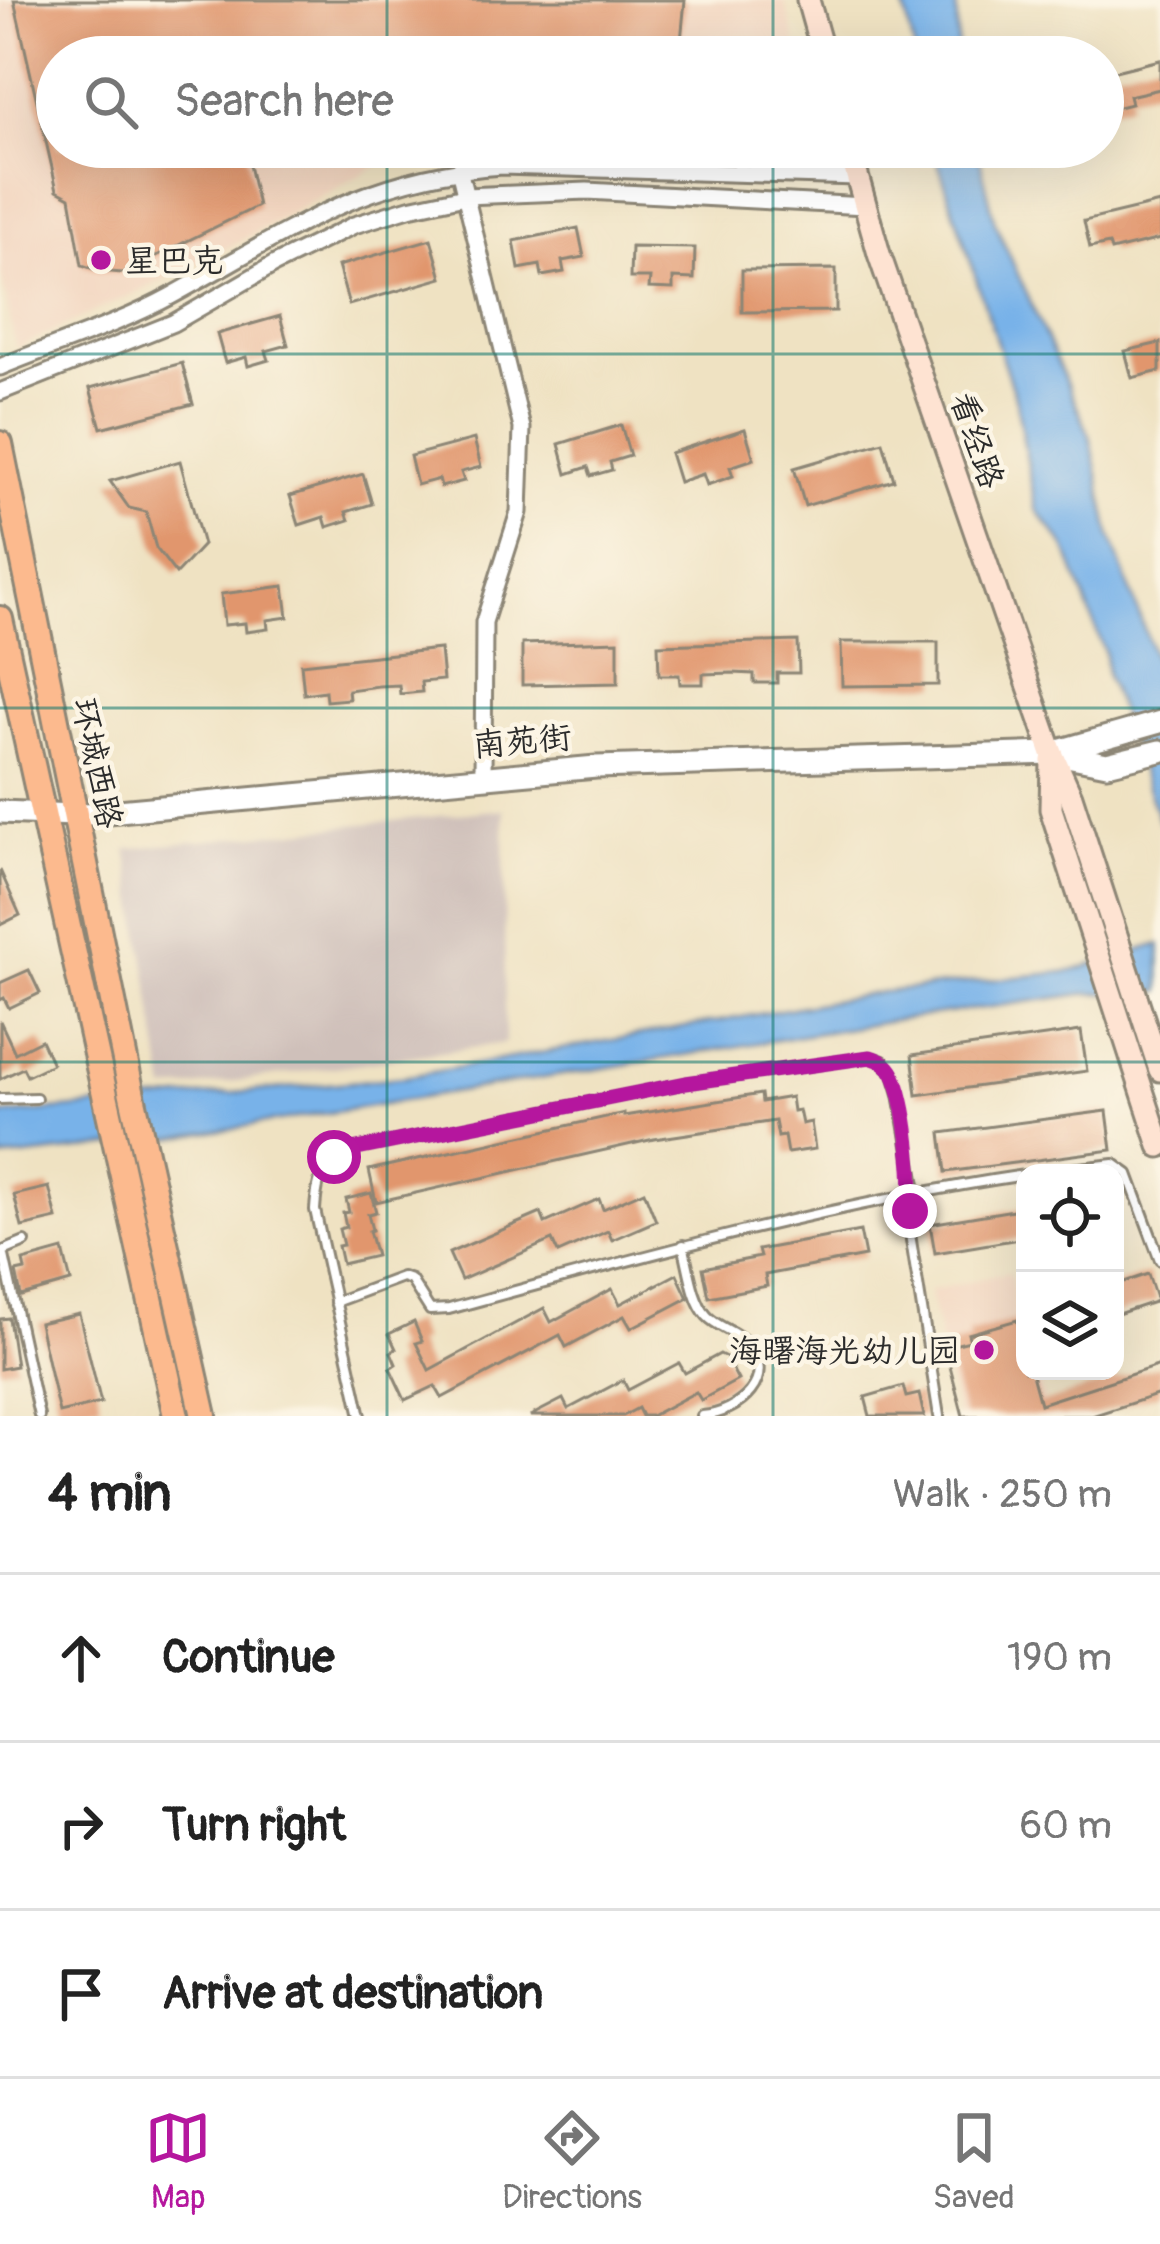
<!DOCTYPE html>
<html lang="en">
<head>
<meta charset="utf-8">
<style>
	body { margin:0; font-family:Pangolin,"LXGW WenKai TC",sans-serif; background:#f6f6f6; color:#222 }
	.controls { position:absolute; right:36px; bottom:36px; display:grid; overflow:hidden; border-radius:24px; box-shadow:0 12px 48px #0002 }
	.controls button { width:108px; height:108px; display:grid; place-items:center; padding:0; border:0; border-bottom:3px solid #e0e0e0; background:#fff; color:#222; font:60px sans-serif }
	.stop { position:absolute; width:36px; height:36px; margin:-27px; border:9px solid #b5179e; border-radius:50%; background:#fff }
	.stop.end { background:#b5179e; border-color:#fff; box-shadow:0 3px 12px #0008 }
	.list { margin:0; padding:0; list-style:none }
	h2 { display:flex; justify-content:space-between; align-items:center; height:156px; margin:0; padding:0 48px; font-size:51px }
	h2 small { font-size:39px; font-weight:400; color:#767676 }
	.list li { display:grid; grid-template-columns:78px 1fr auto; gap:36px; align-items:center; box-sizing:border-box; height:168px; padding:0 48px; border-top:3px solid #e0e0e0 }
	.list b { display:block; font-size:45px; white-space:nowrap }
	.list em { font-size:39px; font-style:normal; color:#767676 }
	.icon { flex:none; width:66px; height:66px; fill:none; stroke:currentColor; stroke-width:2; stroke-linecap:round; stroke-linejoin:round }
	.map { position:relative; flex:none; width:1160px; height:1416px; overflow:hidden }
	.search { position:absolute; background:#fff; box-shadow:0 12px 48px #0002; left:36px; right:36px; top:36px; height:132px; display:flex; align-items:center; gap:30px; box-sizing:border-box; padding:0 42px; border-radius:66px; color:#767676; font-size:45px }
	.sheet { height:660px; background:#fff }
	nav { display:flex; justify-content:space-around; align-items:center; box-sizing:border-box; height:168px; border-top:3px solid #e0e0e0; background:#fff; font-size:33px; color:#767676 }
	nav a { display:grid; justify-items:center; gap:6px }
	nav .on { color:#b5179e }
	.map>svg:first-child { display:block }
</style>
</head>
<body>
<div class="map">
<svg width="1160" height="1416" viewBox="0 0 1160 1416">
	<rect width="100%" height="100%" fill="#fcf5e5"/>
	<filter id="ink" filterUnits="userSpaceOnUse"><feTurbulence type="fractalNoise" baseFrequency=".00833" numOctaves="2"/><feDisplacementMap in="SourceGraphic" scale="24" xChannelSelector="R" yChannelSelector="G"/><feConvolveMatrix kernelMatrix="1 2 1 2 8 2 1 2 1" color-interpolation-filters="sRGB"/></filter>
	<filter id="wash" filterUnits="userSpaceOnUse"><feTurbulence type="fractalNoise" baseFrequency=".004" numOctaves="4" result="noise"/><feDisplacementMap in="SourceGraphic" scale="48" xChannelSelector="R" yChannelSelector="G"/><feGaussianBlur stdDeviation="2.7" result="paint"/><feColorMatrix in="noise" values="0 0 0 0 0 0 0 0 0 0 0 0 0 0 0 0 0 1.4 0 .05"/><feComposite in="paint" operator="in"/></filter>
	<g filter="url(#wash)">
		<rect width="100%" height="100%" fill="#efe2c2"/>
		<g fill="#f2d4be">
			<path d="M0,0H784L800,57H57V147H814L794,161L576,150L386,161L200,263L16,348L0,269Z"/>
			<path d="M1009,1272L1025,1329V1371H1037L1049,1416H957L929,1291Z"/>
		</g>
		<path fill="#cfc0ba" d="M504,809L505,1043L166,1091L127,849Z"/>
		<g fill="#78b2e9" stroke="#526e8a" stroke-width="3">
			<path d="M903,0H956L958,57H916Z"/>
			<path d="M933,147H977L995,223L1090,436L1110,534L1160,673V823L1107,676L1105,653L1065,546L1036,509L1016,400Z"/>
			<path d="M1160,944V991L1083,994L911,1018L155,1141L0,1159V1115L405,1077L883,992L1072,971Z"/>
		</g>
		<g id="blocks">
			<g fill="#e1966d">
				<path d="M14,0H685L681,41L697,42L719,57H57V147H245L258,206L122,273L99,271L82,265L70,197L57,190Z"/>
				<path d="M1160,60V89L1129,96L1131,104L1103,111V74Z"/>
				<path d="M1160,203V239L1111,251L1109,244L1090,248L1084,221Z"/>
				<path d="M578,228L584,257L562,261L564,272L542,276L540,265L519,269L514,241Z"/>
				<path d="M431,239L442,278L349,305L338,266Z"/>
				<path d="M631,247L695,248L694,279L673,278V289L649,288L650,278H630Z"/>
				<path d="M836,269V311L742,312V270Z"/>
				<path d="M280,316L288,345L266,351L269,360L248,366L246,357L225,363L217,334Z"/>
				<path d="M1160,343V371L1132,378L1125,351Z"/>
				<path d="M182,363L193,404L101,428L90,388Z"/>
				<path d="M621,425L630,456L610,462L612,470L591,476L588,467L567,474L559,444Z"/>
				<path d="M745,429L754,459L730,467L733,476L707,485L703,474L679,482L670,453Z"/>
				<path d="M474,439L481,467L461,472L464,481L441,487L439,479L417,485L410,456Z"/>
				<path d="M883,442L894,480L805,506L794,468Z"/>
				<path d="M180,461L203,545L176,574L156,548L146,512L129,508L110,481Z"/>
				<path d="M363,474L372,504L346,512L349,520L327,527L324,517L299,525L290,496Z"/>
				<path d="M284,586L288,617L267,620L268,629L246,632L245,623L224,625L221,594Z"/>
				<path d="M618,641V683L522,685V644Z"/>
				<path d="M798,641L799,673H777V683H754V674L733,673L703,674V684H680L679,675H659L658,645Z"/>
				<path d="M841,642H938V685L842,686Z"/>
				<path d="M440,649L443,680L421,682L422,692L400,694L399,685L378,686L348,690L349,699L326,701L325,691L304,694L301,664Z"/>
				<path d="M0,870L20,915L0,925Z"/>
				<path d="M29,970L40,993L9,1008L4,998L0,1000V983Z"/>
				<path d="M0,1021L15,1053L41,1040L52,1064L27,1076L23,1068L0,1079Z"/>
				<path d="M1081,1031L1087,1071L917,1095L912,1055Z"/>
				<path d="M761,1094L762,1102L791,1097L793,1111L799,1110L802,1124L811,1122L815,1149L787,1153L784,1136L778,1137L775,1121L654,1139L376,1202L369,1170L624,1113V1116Z"/>
				<path d="M1107,1111L1112,1150L946,1172L941,1133Z"/>
				<path d="M49,1187L57,1219L22,1227L14,1195Z"/>
				<path d="M644,1191L656,1221L612,1240L608,1231L558,1253L552,1240L461,1280L449,1253L541,1213L545,1223L599,1199L603,1209Z"/>
				<path d="M371,1193L376,1212L368,1214L372,1230L369,1231L376,1256L342,1264L338,1246L343,1245L339,1229L346,1227L343,1213L349,1212L346,1199Z"/>
				<path d="M1025,1208V1238L935,1253L930,1224Z"/>
				<path d="M860,1231L865,1256L765,1275L767,1286L709,1297L703,1268L760,1257L758,1250Z"/>
				<path d="M63,1250L71,1282L21,1296L16,1272L25,1270L23,1261Z"/>
				<path d="M677,1274L688,1298L631,1328L624,1316L566,1347L560,1335L442,1398L435,1386L405,1400L390,1368L396,1364L391,1352L396,1349L389,1334L414,1322L422,1341L416,1343L429,1370L544,1308L551,1322L612,1289L620,1304Z"/>
				<path d="M1148,1274L1157,1301L1115,1315V1285Z"/>
				<path d="M79,1314L101,1403L59,1413L39,1323Z"/>
				<path d="M9,1318L16,1366L0,1369V1319Z"/>
				<path d="M1017,1320L1025,1349V1371H1031L1040,1404L1160,1365V1394L1092,1416H963L945,1347L970,1341L968,1334Z"/>
				<path d="M720,1354L726,1357L738,1380L701,1400L696,1392L651,1416H642L638,1408L623,1416H530L563,1399L568,1409L623,1380L628,1390L679,1363L685,1373Z"/>
				<path d="M903,1386L906,1397L919,1394L924,1416H870L865,1397Z"/>
			</g>
		</g>
	</g>
	<g filter="url(#ink)">
		<use href="#blocks" fill-opacity="0" stroke="#8d8676" stroke-width="3"/>
		<g fill="none" stroke-linecap="round" stroke-linejoin="round">
			<g stroke="#8d8676" stroke-width="14">
				<g id="service">
					<path d="M0,1099L36,1098"/>
					<path d="M1037,1173L1114,1164L1128,1174L1160,1260"/>
					<path d="M683,1245C689,1266 692,1300 707,1316C717,1327 735,1331 746,1342C780,1378 739,1413 702,1416"/>
					<path d="M3,1251L39,1416"/>
					<path d="M1,1252L25,1242"/>
					<path d="M335,1302L402,1277L411,1280L430,1310L449,1309C640,1257 829,1204 1025,1175"/>
					<path d="M361,1416L315,1210C317,1179 321,1162 351,1150L686,1083L870,1057L883,1061L893,1074L899,1094L915,1185L910,1234L939,1416"/>
				</g>
			</g>
			<g stroke="#8d8676" stroke-width="21">
				<g id="minor">
					<path d="M459,169L522,428L519,512L484,622L483,777"/>
					<path d="M0,367C56,344 118,325 171,296C286,233 365,175 502,166L857,177"/>
					<path d="M0,392L173,323L275,264L354,225L409,208L465,196L587,191L865,206"/>
				</g>
			</g>
			<g stroke="#8d8676" stroke-width="27">
				<g id="tertiary">
					<path d="M1058,751L1160,722"/>
					<path d="M0,812L75,815L596,767L1052,753L1107,764L1160,751"/>
				</g>
			</g>
			<g stroke="#8d8676" stroke-width="27">
				<g id="secondary">
					<path d="M808,0L824,57"/>
					<path d="M849,147L879,254L1052,753L1071,796L1160,1070"/>
					<path d="M1052,760L1051,809L1160,1146"/>
				</g>
			</g>
			<g stroke="#8d8676" stroke-width="30">
				<g id="primary">
					<path d="M0,444L132,1095L204,1416"/>
					<path d="M0,619L176,1416"/>
				</g>
			</g>
			<use href="#service" stroke="#fff" stroke-width="8"/>
			<use href="#minor" stroke="#fff" stroke-width="15"/>
			<use href="#tertiary" stroke="#fff" stroke-width="21"/>
			<use href="#secondary" stroke="#fee3d2" stroke-width="21"/>
			<use href="#primary" stroke="#fcba8e" stroke-width="24"/>
		</g>
	</g>
	<g fill="none" stroke-linecap="round" stroke-linejoin="round" filter="url(#ink)">
		<path stroke="#b5179e" stroke-width="15" d="M334,1157L352,1150L686,1083L870,1057C880,1060 888,1064 893,1074C907,1102 915,1181 910,1211"/>
	</g>
	<path fill="none" stroke="#0f766e" stroke-width="3" stroke-opacity="0.55" d="M387,0V57M773,0V57M387,147V1416M773,147V1416M0,354H1160M0,708H1160M0,1062H1160"/>
	<g fill="#b5179e" stroke="#fcf5e5" stroke-width="4.5">
		<circle cx="101" cy="260" r="12"/>
		<circle cx="984" cy="1350" r="12"/>
	</g>
	<g text-anchor="middle" stroke-width="9" stroke-linejoin="round" paint-order="stroke">
		<g font-size="33" fill="#2b2b2b" stroke="#fcf5e5" text-anchor="start">
			<text x="125" y="272">星巴克</text>
			<text x="960" y="1362" text-anchor="end">海曙海光幼儿园</text>
		</g>
		<g font-size="33" fill="#2b2b2b" stroke="#fcf5e5">
			<text transform="translate(978 440) rotate(71)" y="12">看经路</text>
			<text transform="translate(522 740) rotate(-5)" y="12">南苑街</text>
			<text transform="translate(98 763) rotate(78)" y="12">环城西路</text>
		</g>
	</g>
</svg>
<div class="controls">
<button><svg class="icon" aria-label="locate" viewBox="0 0 24 24"><circle cx="12" cy="12" r="6"/><path d="M12 2v4M12 18v4M2 12h4M18 12h4"/></svg></button>
<button><svg class="icon" aria-label="layers" viewBox="0 0 24 24"><path d="M12 4l9 5-9 5-9-5zM3 14l9 5 9-5"/></svg></button>
</div>
<div class="stop" style="left:334px;top:1157px"></div>
<div class="stop end" style="left:910px;top:1211px"></div>
<div class="search"><svg class="icon" aria-label="search" viewBox="0 0 24 24"><circle cx="10" cy="10" r="6"/><path d="M15 15l6 6"/></svg>Search here</div>
</div>
<section class="sheet">
<h2>4 min<small>Walk · 250 m</small></h2>
<ul class="list">
<li><svg class="icon" aria-label="ahead" viewBox="0 0 24 24"><path d="M12 20V5M6 11l6-6 6 6"/></svg><div><b>Continue</b></div><em>190 m</em></li>
<li><svg class="icon" aria-label="right" viewBox="0 0 24 24"><path d="M7 20v-9h11M14 6l5 5-5 5"/></svg><div><b>Turn right</b></div><em>60 m</em></li>
<li><svg class="icon" aria-label="arrive" viewBox="0 0 24 24"><path d="M6 21V4h12l-3 4 3 4H6"/></svg><div><b>Arrive at destination</b></div></li>
</ul>
</section>
<nav>
<a class="on"><svg class="icon" aria-label="map" viewBox="0 0 24 24"><path d="M3 6l6-2 6 2 6-2v14l-6 2-6-2-6 2zM9 4v14M15 6v14"/></svg>Map</a>
<a><svg class="icon" aria-label="directions" viewBox="0 0 24 24"><path d="M12 3l9 9-9 9-9-9zM9 14v-3h6M13 9l2 2-2 2"/></svg>Directions</a>
<a><svg class="icon" aria-label="saved" viewBox="0 0 24 24"><path d="M7 4h10v16l-5-4-5 4z"/></svg>Saved</a>
</nav>
</body>
</html>
